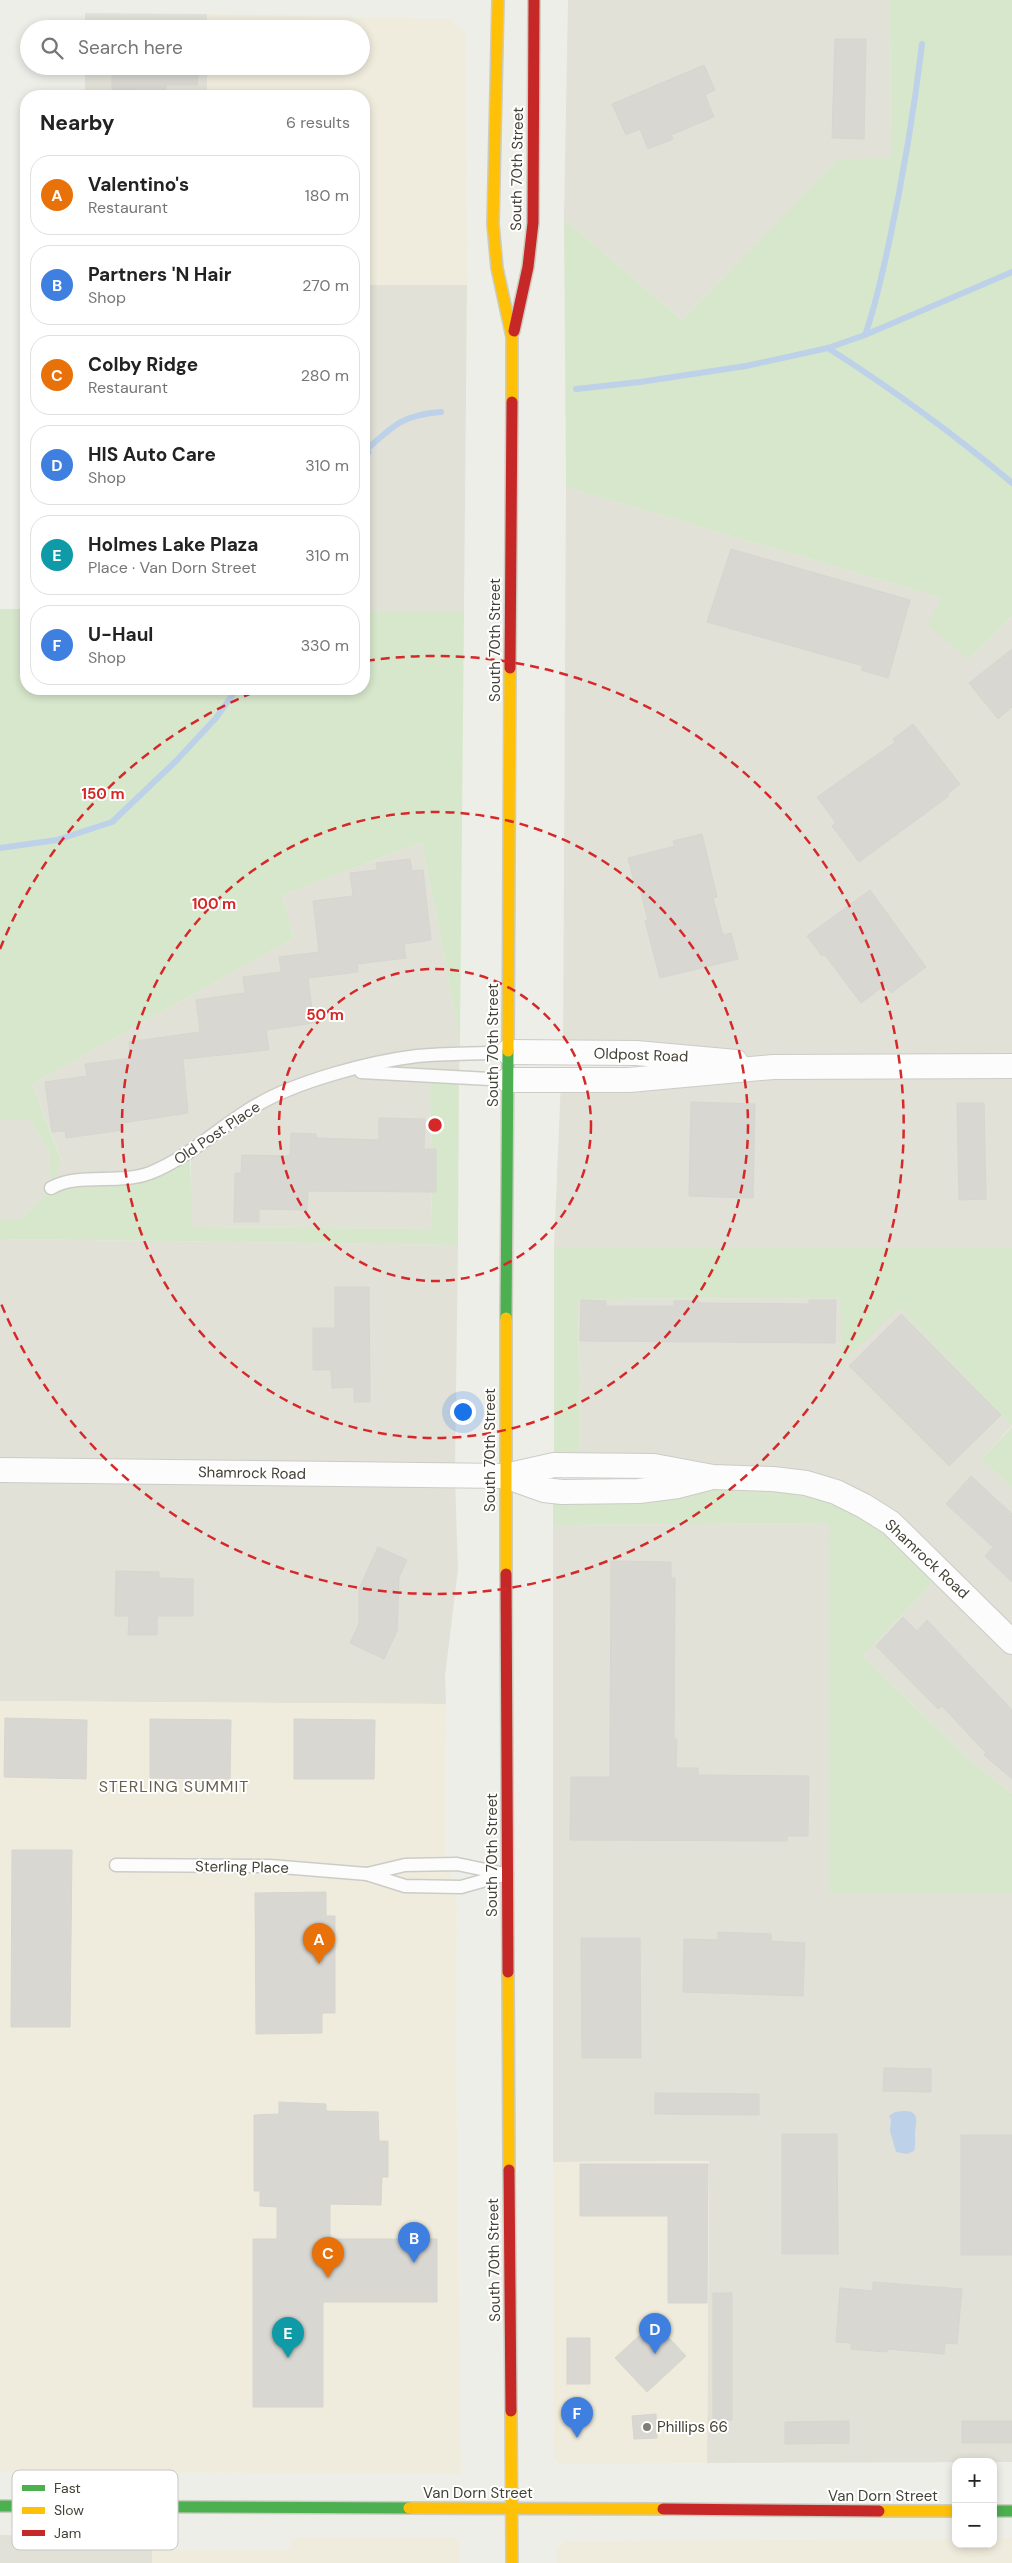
<!DOCTYPE html>
<html lang="en">
<head>
<meta charset="utf-8">
<style>
	body { margin:0; font-family:"DM Sans",sans-serif; background:#f6f6f6; color:#222 }
	.controls { position:absolute; right:15px; bottom:15px; display:grid; overflow:hidden; border-radius:10px; box-shadow:0 2px 8px #0003 }
	.controls button { width:45px; height:45px; display:grid; place-items:center; padding:0; border:0; border-bottom:1px solid #e0e0e0; background:#fff; color:#222; font:25px sans-serif }
	.you { position:absolute; left:462px; top:1411px; width:18px; height:18px; margin:-12px; border:4px solid #fff; border-radius:50%; background:#1a73e8; box-shadow:0 0 0 8px #1a73e833 }
	.badge { display:grid; place-items:center; width:32px; height:32px; border-radius:50%; background:#0b8043; color:#fff; font-size:16px; font-weight:700 }
	.pin { position:absolute; translate:-50% -41px; filter:drop-shadow(0 1px 2px #0008) }
	.pin::after { content:''; position:absolute; top:26px; width:18px; height:15px; background:inherit; clip-path:polygon(0 0,100% 0,50% 100%) }
	.list { margin:0; padding:0; list-style:none }
	h2 { display:flex; justify-content:space-between; align-items:center; height:65px; margin:0; padding:0 20px; font-size:21px }
	h2 small { font-size:16px; font-weight:400; color:#767676 }
	.list li { display:grid; grid-template-columns:32px 1fr auto; gap:15px; align-items:center; box-sizing:border-box; height:80px; margin:0 10px 10px; padding:0 10px; border:1px solid #e0e0e0; border-radius:20px }
	.list b { display:block; font-size:19px; white-space:nowrap }
	.list p { margin:0; font-size:16px; white-space:nowrap; color:#767676 }
	.list em { font-size:16px; font-style:normal; color:#767676 }
	.icon { flex:none; width:28px; height:28px; fill:none; stroke:currentColor; stroke-width:2; stroke-linecap:round; stroke-linejoin:round }
	.map { position:relative; flex:none; width:1012px; height:2563px; overflow:hidden }
	.search { position:absolute; background:#fff; box-shadow:0 2px 8px #0003; left:20px; top:20px; width:350px; height:55px; display:flex; align-items:center; gap:12px; box-sizing:border-box; padding:0 18px; border-radius:28px; color:#767676; font-size:19px }
	.panel { position:absolute; background:#fff; box-shadow:0 2px 8px #0003; left:20px; top:90px; width:350px; height:605px; border-radius:20px }
	.map>svg:first-child { display:block }
</style>
</head>
<body>
<div class="map">
<svg width="1012" height="2563" viewBox="0 0 1012 2563">
	<rect width="100%" height="100%" fill="#eeeee9"/>
	<g fill="#e2e1d7">
		<path d="M568,0H890L891,158L839,160L682,320L564,219Z"/>
		<path d="M85,13L207,14V29H85Z"/>
		<rect x="85" y="66" width="122" height="30"/>
		<path d="M364,285H467L464,611H364Z"/>
		<path d="M566,487L942,598L969,659L1012,616V1247H554L561,1080L770,1068L563,1052Z"/>
		<path d="M422,842L460,1040L459,1079L430,1077L432,1229L191,1227V1153L174,1163L51,1188L20,1220H0V1120H31L49,1152L51,1186L61,1159L32,1084L294,938L282,895Z"/>
		<path d="M0,1239L458,1245L455,1476L458,1570L445,1676L446,1704L0,1701Z"/>
		<path d="M841,1298L842,1361L900,1307L1012,1426L981,1459L1012,1487V1793L967,1758L863,1656L942,1572L891,1523L580,1464L578,1299Z"/>
		<path d="M830,1523V1894H1012V2462L707,2463L709,2161L553,2162V1525Z"/>
		<path d="M0,2535L72,2536V2550H152V2563H0Z"/>
	</g>
	<g fill="#f0ecdd">
		<path d="M207,14L451,19L466,35L467,285H364V96H207V66H361V29H207Z"/>
		<path d="M0,1701L446,1704L445,1851L457,1902L456,2046L461,2474L0,2472Z"/>
		<path d="M709,2161L707,2463L559,2464L554,2458L553,2162Z"/>
		<path d="M291,2538H459V2563H152V2550H291Z"/>
		<path d="M993,2538H1012V2563H557V2548L566,2541L956,2539V2544H993Z"/>
	</g>
	<g fill="#d7e7cb">
		<path d="M890,0H1012V616L969,659L927,625L942,598L566,487L564,219L682,320L839,159L891,158Z"/>
		<path d="M0,609H26V689H364V611H464L460,1040L422,842L282,895L294,938L32,1084L61,1160L51,1187L116,1179L190,1152L192,1227L432,1229L430,1077L459,1079L458,1245L0,1239V1220H20L51,1188L49,1152L31,1120H0Z"/>
		<path d="M554,1247H1012V1426L900,1308L842,1362L840,1298L578,1299L580,1464L554,1465Z"/>
		<path d="M1012,1427V1487L981,1459Z"/>
		<path d="M678,1486L836,1492L942,1572L863,1656L967,1758L1012,1793V1894H830L829,1523L553,1525V1491Z"/>
	</g>
	<g fill="#bdd1e9">
		<path d="M368,442L372,453L364,460V444Z"/>
		<path d="M904,2111C922,2111 915,2124 915,2135C915,2141 916,2145 914,2151L907,2154L896,2152L890,2131L891,2119L889,2116L895,2112Z"/>
	</g>
	<g fill="none" stroke-linecap="round" stroke-linejoin="round">
		<g stroke="#bdd1e9" stroke-width="6">
			<path d="M865,335C876,305 882,274 889,243C903,177 914,111 922,44"/>
			<path d="M828,348C892,389 954,434 1012,483"/>
			<path d="M576,389L640,382L746,366L828,348L865,335L1012,272"/>
			<path d="M364,452C393,426 401,415 441,412"/>
			<path d="M0,848L57,840L112,822L176,761L216,718L237,689"/>
		</g>
	</g>
	<g fill="#d8d7d2" stroke="#d6d5cf">
		<path d="M835,39H866L864,139L832,138Z"/>
		<path d="M704,65L715,90L705,95L714,117L671,135L673,139L648,149L640,129L626,135L612,104Z"/>
		<path d="M112,66H198L197,85H166V91L112,90Z"/>
		<path d="M731,549L910,600L888,678L861,670L863,666L707,622Z"/>
		<path d="M1012,649V707L998,719L969,683Z"/>
		<path d="M913,724L960,784L947,794L949,796L859,862L832,826L836,823L817,797L895,742L893,739Z"/>
		<path d="M702,834L717,897L713,898L723,935L731,933L738,959L660,978L645,921L648,920L639,885L635,886L628,858L675,846L673,841Z"/>
		<path d="M410,859L412,871L423,870L431,940L404,944L406,958L357,964L358,972L308,978L314,1023L266,1030L269,1050L183,1059L188,1113L122,1123L123,1130L66,1138L65,1131L52,1132L45,1082L87,1076L85,1064L131,1058L129,1042L200,1032L196,1000L245,993L243,977L281,972L279,957L319,952L313,901L353,896L350,873L377,870L376,863Z"/>
		<path d="M870,890L926,967L891,993L885,985L861,1003L824,954L822,956L807,936Z"/>
		<path d="M691,1102L755,1104L753,1198L689,1196Z"/>
		<path d="M957,1103H984L986,1199L959,1200Z"/>
		<path d="M379,1118L425,1119L424,1149H436V1192L308,1191L307,1210L259,1209V1222H234L235,1173H241L242,1155L290,1156L291,1133L316,1134V1138L379,1140Z"/>
		<path d="M335,1287H369L370,1402H354V1387L332,1388L331,1370H313V1328H335Z"/>
		<path d="M581,1300L606,1301V1306H674V1301H699V1303L809,1304V1300H836L835,1343L580,1341Z"/>
		<path d="M901,1314L1001,1415L949,1466L849,1366Z"/>
		<path d="M971,1476L1012,1514V1582L985,1556L993,1547L946,1504Z"/>
		<path d="M378,1547L407,1560L399,1577L397,1631L384,1659L350,1643L359,1624V1589Z"/>
		<path d="M611,1561L671,1562V1578H675L674,1739H677L676,1768H698V1775L809,1776L808,1836H787V1841L570,1840L571,1777H610Z"/>
		<path d="M116,1571L159,1572V1578L193,1579V1616H157V1635H128L129,1616H115Z"/>
		<path d="M903,1617L917,1631L927,1620L1012,1710V1779L984,1755L986,1753L942,1706L938,1709L876,1646Z"/>
		<path d="M5,1718L87,1720L86,1779L4,1777Z"/>
		<path d="M150,1719L231,1720L230,1779L150,1778Z"/>
		<path d="M294,1719L375,1720L374,1779H294Z"/>
		<path d="M12,1850H72L70,2027H11Z"/>
		<path d="M326,1892V1916H335V2013H322V2033L256,2034L255,1893Z"/>
		<path d="M718,1932L771,1934V1941L805,1943L803,1996L683,1992L684,1939L718,1940Z"/>
		<path d="M581,1938H640L641,2058H582Z"/>
		<path d="M884,2068L931,2069V2092L883,2091Z"/>
		<path d="M655,2093L759,2094V2115L655,2114Z"/>
		<path d="M279,2102L326,2104V2111L378,2112L379,2141H388V2177H382L381,2205L330,2204V2239H437V2302H323V2407H253V2239H277V2207L260,2206V2191H254V2115L279,2114Z"/>
		<path d="M782,2134H837L838,2254H782Z"/>
		<rect x="961" y="2135" width="51" height="120"/>
		<path d="M580,2164H708L707,2303H668V2216H580Z"/>
		<path d="M873,2282L962,2289L957,2344L945,2343L944,2354L887,2349V2352L851,2349V2343L836,2342L840,2288L873,2291Z"/>
		<rect x="713" y="2293" width="19" height="127"/>
		<path d="M654,2322L686,2356L647,2392L615,2358Z"/>
		<rect x="567" y="2338" width="23" height="46"/>
		<path d="M656,2414L657,2438L634,2439L632,2416Z"/>
		<path d="M849,2421V2443L785,2444V2422Z"/>
		<rect x="962" y="2421" width="50" height="22"/>
	</g>
	<g fill="none" stroke-linecap="round" stroke-linejoin="round">
		<g stroke="#ccccc7" stroke-width="15">
			<g id="lane">
				<path d="M361,1072L508,1080"/>
				<path d="M51,1188C78,1172 119,1185 150,1173C190,1157 219,1127 255,1106C297,1081 369,1062 417,1056C447,1053 478,1054 508,1052"/>
				<path d="M116,1865L270,1866L367,1874L405,1886L461,1887L507,1874"/>
				<path d="M367,1874L405,1865L457,1864L505,1874"/>
			</g>
		</g>
		<g stroke="#ccccc7" stroke-width="26">
			<g id="street">
				<path d="M508,1052L636,1053L736,1062"/>
				<path d="M508,1080H629L773,1067L1012,1066"/>
				<path d="M0,1470L505,1476L554,1465L654,1466L713,1477L773,1479L806,1483L836,1492L864,1506L891,1523L1012,1642"/>
				<path d="M505,1476L544,1490L562,1492L639,1491L678,1486L709,1478"/>
			</g>
		</g>
		<g stroke="#ccccc1" stroke-width="14">
			<g id="fast">
				<path d="M506,1318L508,1051"/>
				<path d="M0,2506L409,2508"/>
				<path d="M993,2511H1012"/>
			</g>
		</g>
		<g stroke="#ccccc1" stroke-width="14">
			<g id="slow">
				<path d="M498,0L493,224L497,268L512,337V402"/>
				<path d="M508,1051L510,668"/>
				<path d="M506,1574V1318"/>
				<path d="M508,1972L509,2170"/>
				<path d="M511,2411L512,2563"/>
				<path d="M409,2508L663,2509"/>
				<path d="M879,2511H956"/>
			</g>
		</g>
		<g stroke="#ccccc1" stroke-width="14">
			<g id="jam">
				<path d="M514,331L528,267L533,223L534,0"/>
				<path d="M510,668L512,402"/>
				<path d="M506,1574L508,1972"/>
				<path d="M509,2170L511,2411"/>
				<path d="M663,2509L879,2511"/>
			</g>
		</g>
		<use href="#lane" stroke="#fcfcfc" stroke-width="12"/>
		<use href="#street" stroke="#fcfcfc" stroke-width="24"/>
		<use href="#fast" stroke="#4caf50" stroke-width="11"/>
		<use href="#slow" stroke="#ffc107" stroke-width="11"/>
		<use href="#jam" stroke="#c62828" stroke-width="11"/>
	</g>
	<g fill="none" stroke="#d62828" stroke-width="2.5" stroke-dasharray="9 6">
		<circle cx="435" cy="1125" r="156"/>
		<circle cx="435" cy="1125" r="313"/>
		<path d="M0 949A469 469 0 0 1 259 690M366 661A469 469 0 1 1 0 1301"/>
	</g>
	<circle fill="#807e75" stroke="#fff" stroke-width="2" cx="647" cy="2427" r="5"/>
	<g text-anchor="middle" stroke-width="4" stroke-linejoin="round" paint-order="stroke">
		<g font-size="15" fill="#444136" stroke="#fff">
			<text transform="translate(517 169) rotate(-89)" y="5">South 70th Street</text>
			<text transform="translate(495 640) rotate(-90)" y="5">South 70th Street</text>
			<text transform="translate(493 1045) rotate(-90)" y="5">South 70th Street</text>
			<text transform="translate(641 1055) rotate(2)" y="5">Oldpost Road</text>
			<text transform="translate(217 1133) rotate(-34)" y="5">Old Post Place</text>
			<text transform="translate(490 1450) rotate(-90)" y="5">South 70th Street</text>
			<text transform="translate(252 1473) rotate(1)" y="5">Shamrock Road</text>
			<text transform="translate(927 1559) rotate(43)" y="5">Shamrock Road</text>
			<text transform="translate(492 1855) rotate(-90)" y="5">South 70th Street</text>
			<text transform="translate(242 1867) rotate(1)" y="5">Sterling Place</text>
			<text transform="translate(494 2260) rotate(-91)" y="5">South 70th Street</text>
			<text x="478" y="2498">Van Dorn Street</text>
			<text x="883" y="2501">Van Dorn Street</text>
		</g>
		<g font-size="15" fill="#444136" stroke="#fff" text-anchor="start">
			<text x="657" y="2432">Phillips 66</text>
		</g>
		<g font-size="16" letter-spacing="1" fill="#66604e" stroke="#fff">
			<text x="174" y="1792">STERLING SUMMIT</text>
		</g>
	</g>
	<rect x="12" y="2470" width="166" height="80" rx="8" fill="#fff" stroke="#c7c6c3" stroke-width="1"/>
	<rect x="22" y="2485" width="23" height="6" fill="#4caf50"/>
	<rect x="22" y="2507" width="23" height="7" fill="#ffc107"/>
	<rect x="22" y="2530" width="23" height="6" fill="#c62828"/>
	<g font-size="14" fill="#444136">
		<text x="54" y="2493">Fast</text>
		<text x="54" y="2515">Slow</text>
		<text x="54" y="2538">Jam</text>
	</g>
	<circle cx="435" cy="1125" r="8" fill="#d62828" stroke="#fff" stroke-width="2.5"/>
	<g font-size="15" text-anchor="middle" font-weight="bold" fill="#d62828" stroke="#fff" stroke-width="4" stroke-linejoin="round" paint-order="stroke">
		<text x="103" y="799">150 m</text>
		<text x="214" y="909">100 m</text>
		<text x="325" y="1020">50 m</text>
	</g>
</svg>
<div class="controls">
<button>+</button>
<button>−</button>
</div>
<div class="you"></div>
<div class="pin badge" style="left:319px;top:1964px;background:#e8710a">A</div>
<div class="pin badge" style="left:414px;top:2263px;background:#3f7fe0">B</div>
<div class="pin badge" style="left:328px;top:2278px;background:#e8710a">C</div>
<div class="pin badge" style="left:655px;top:2354px;background:#3f7fe0">D</div>
<div class="pin badge" style="left:288px;top:2358px;background:#0f9aa8">E</div>
<div class="pin badge" style="left:577px;top:2438px;background:#3f7fe0">F</div>
<div class="search"><svg class="icon" aria-label="search" viewBox="0 0 24 24"><circle cx="10" cy="10" r="6"/><path d="M15 15l6 6"/></svg>Search here</div>
<section class="panel">
<h2>Nearby<small>6 results</small></h2>
<ul class="list">
<li><span class="badge" style="background:#e8710a">A</span><div><b>Valentino's</b><p>Restaurant</p></div><em>180 m</em></li>
<li><span class="badge" style="background:#3f7fe0">B</span><div><b>Partners 'N Hair</b><p>Shop</p></div><em>270 m</em></li>
<li><span class="badge" style="background:#e8710a">C</span><div><b>Colby Ridge</b><p>Restaurant</p></div><em>280 m</em></li>
<li><span class="badge" style="background:#3f7fe0">D</span><div><b>HIS Auto Care</b><p>Shop</p></div><em>310 m</em></li>
<li><span class="badge" style="background:#0f9aa8">E</span><div><b>Holmes Lake Plaza</b><p>Place · Van Dorn Street</p></div><em>310 m</em></li>
<li><span class="badge" style="background:#3f7fe0">F</span><div><b>U-Haul</b><p>Shop</p></div><em>330 m</em></li>
</ul>
</section>
</div>
</body>
</html>
